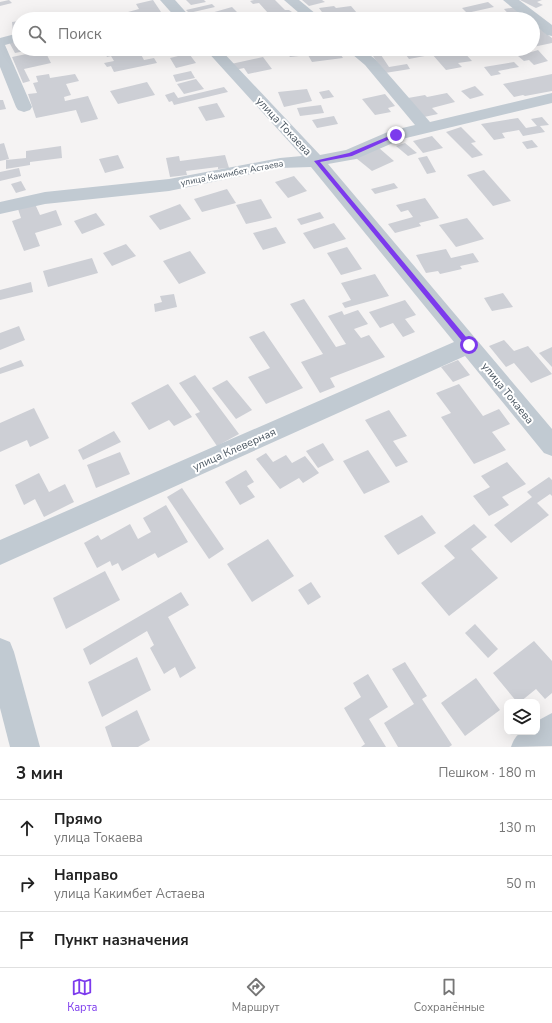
<!DOCTYPE html>
<html lang="ru">
<head>
<meta charset="utf-8">
<style>
	body { margin:0; font-family:"Nunito Sans",sans-serif; background:#f6f6f6; color:#222 }
	.controls { position:absolute; right:12px; bottom:12px; display:grid; overflow:hidden; border-radius:8px; box-shadow:0 4px 16px #0002 }
	.controls button { width:36px; height:36px; display:grid; place-items:center; padding:0; border:0; border-bottom:1px solid #e0e0e0; background:#fff; color:#222; font:20px sans-serif }
	.stop { position:absolute; width:12px; height:12px; margin:-9px; border:3px solid #7c3aed; border-radius:50%; background:#fff }
	.stop.end { background:#7c3aed; border-color:#fff; box-shadow:0 1px 4px #0008 }
	.list { margin:0; padding:0; list-style:none }
	h2 { display:flex; justify-content:space-between; align-items:center; height:52px; margin:0; padding:0 16px; font-size:17px }
	h2 small { font-size:13px; font-weight:400; color:#767676 }
	.list li { display:grid; grid-template-columns:26px 1fr auto; gap:12px; align-items:center; box-sizing:border-box; height:56px; padding:0 16px; border-top:1px solid #e0e0e0 }
	.list b { display:block; font-size:15px; white-space:nowrap }
	.list p { margin:0; font-size:13px; white-space:nowrap; color:#767676 }
	.list em { font-size:13px; font-style:normal; color:#767676 }
	.icon { flex:none; width:22px; height:22px; fill:none; stroke:currentColor; stroke-width:2; stroke-linecap:round; stroke-linejoin:round }
	.map { position:relative; flex:none; width:552px; height:747px; overflow:hidden }
	.search { position:absolute; background:#fff; box-shadow:0 4px 16px #0002; left:12px; right:12px; top:12px; height:44px; display:flex; align-items:center; gap:10px; box-sizing:border-box; padding:0 14px; border-radius:22px; color:#767676; font-size:15px }
	.sheet { height:220px; background:#fff }
	nav { display:flex; justify-content:space-around; align-items:center; box-sizing:border-box; height:56px; border-top:1px solid #e0e0e0; background:#fff; font-size:11px; color:#767676 }
	nav a { display:grid; justify-items:center; gap:2px }
	nav .on { color:#7c3aed }
	.map>svg:first-child { display:block }
</style>
</head>
<body>
<div class="map">
<svg width="552" height="747" viewBox="0 0 552 747">
	<rect width="100%" height="100%" fill="#f5f3f3"/>
	<g fill="#cdcfd5">
		<path d="M9,0L12,3L0,6V2Z"/>
		<path d="M153,0L161,12L132,18L128,12L139,9L136,4Z"/>
		<path d="M186,0H204L206,2L191,5Z"/>
		<path d="M254,0H275L285,10H289L292,12L266,18L262,14L268,13L259,3L253,4L250,1Z"/>
		<path d="M302,0H322L325,2L309,6Z"/>
		<path d="M520,0H542L537,2L543,5L536,8Z"/>
		<path d="M488,2L494,7L467,13L462,8Z"/>
		<path d="M212,4L215,7L189,13L186,10Z"/>
		<path d="M334,6L336,8L351,6L362,19H347L350,18L348,15L327,19L319,8Z"/>
		<path d="M232,7L242,17L232,19H210L215,17L211,13Z"/>
		<path d="M517,7L529,19H513L504,9Z"/>
		<path d="M499,12L505,19H475L473,16Z"/>
		<path d="M92,13L93,19H74L73,16Z"/>
		<path d="M164,16L166,19H148V18Z"/>
		<path d="M19,21V31L13,32L12,22Z"/>
		<path d="M540,29L552,38V43L533,47V30Z"/>
		<path d="M19,40V49L30,50L15,53L9,42Z"/>
		<path d="M110,49H146L139,51L144,60L154,58L157,63L114,72L111,66L107,67L104,63L114,61L111,56L107,57L104,51Z"/>
		<path d="M156,49H194L187,51L196,63L176,68L170,58L178,56L176,53L161,56Z"/>
		<path d="M311,49H315L317,52L337,49L343,58L312,62L308,55L290,57L287,53Z"/>
		<path d="M367,49H387L388,50L372,54Z"/>
		<path d="M461,49L472,61L458,63L462,67L446,70L432,54Z"/>
		<path d="M538,50L548,61L534,65L529,60L524,61L518,56Z"/>
		<path d="M41,51H45L51,63L24,69L30,81L23,83L12,57Z"/>
		<path d="M427,51L430,55L409,59L406,55Z"/>
		<path d="M381,55L389,67L407,64L410,69L385,73L373,56Z"/>
		<path d="M263,57L272,69L248,74L244,68L235,70L231,64Z"/>
		<path d="M514,62L519,67L498,71L501,74L491,76L484,67Z"/>
		<path d="M191,71L195,78L176,82L173,75Z"/>
		<path d="M49,74L50,78L75,74L79,81L66,84L71,95L64,97L65,101L88,96L98,119L81,123L76,110L36,118L28,94L37,93L33,83L38,82L36,76Z"/>
		<path d="M552,74V91L525,96L523,95L514,97L503,84Z"/>
		<path d="M196,79L204,89L184,94L177,84Z"/>
		<path d="M147,82L155,95L118,104L110,91Z"/>
		<path d="M475,86L484,95L470,99L461,91Z"/>
		<path d="M224,87L228,92L174,105L172,101L169,102L165,95L174,92L178,98Z"/>
		<path d="M307,89L312,101L284,107L278,92Z"/>
		<path d="M329,90L334,97L323,99L319,92Z"/>
		<path d="M447,93L455,102L432,108L438,114L424,117L408,98L425,95L427,97Z"/>
		<path d="M385,94L395,106L388,108L391,112L375,115L362,99Z"/>
		<path d="M0,100H3L6,109L0,110Z"/>
		<path d="M217,103L225,117L206,121L198,107Z"/>
		<path d="M321,105L324,113L300,116L297,108Z"/>
		<path d="M334,116L338,124L317,128L312,120Z"/>
		<path d="M542,117L549,125L540,126L545,132L523,136L519,130L502,133L505,138L494,140L481,124L518,118L526,128L537,126L531,119Z"/>
		<path d="M461,127L476,142L471,143L483,155L472,158L446,132Z"/>
		<path d="M432,136L443,148L423,153L413,141Z"/>
		<path d="M532,140L538,147L527,149L522,142Z"/>
		<path d="M4,143L9,159L0,161V144Z"/>
		<path d="M405,143L417,153L408,156L396,146Z"/>
		<path d="M61,146L62,158L30,162V165L6,169V160L26,158V151Z"/>
		<path d="M379,148L394,161L372,171L356,158Z"/>
		<path d="M118,155L124,168L105,173L99,159Z"/>
		<path d="M225,155L229,168L218,169V167L186,171L187,175L170,177L166,158L179,156L180,161Z"/>
		<path d="M427,156L436,172L427,174L418,158Z"/>
		<path d="M19,168L21,176L0,181V172Z"/>
		<path d="M484,170L511,201L493,206L467,175Z"/>
		<path d="M294,176L307,191L288,198L275,182Z"/>
		<path d="M21,181L26,190L16,193L11,184Z"/>
		<path d="M394,183L398,188L375,194L371,189Z"/>
		<path d="M227,189L236,203L202,212L194,199Z"/>
		<path d="M425,198L439,218L419,223L421,226L395,233L388,224L413,217L408,210L401,212L396,205Z"/>
		<path d="M261,199L272,218L246,224L236,205Z"/>
		<path d="M35,204L40,215L56,210L62,225L35,233L40,246L24,251L12,221L21,218L18,209Z"/>
		<path d="M180,204L191,219L160,230L149,216Z"/>
		<path d="M320,212L324,218L301,225L297,219Z"/>
		<path d="M96,213L105,225L82,234L74,221Z"/>
		<path d="M467,218L484,239L456,247L439,225Z"/>
		<path d="M334,223L346,239L314,249L303,233Z"/>
		<path d="M276,227L286,243L263,250L253,233Z"/>
		<path d="M126,244L136,256L112,266L103,253Z"/>
		<path d="M347,247L362,269L341,275L327,253Z"/>
		<path d="M446,249L451,258L473,253L479,262L460,266L462,269L440,274L438,271L426,273L416,255Z"/>
		<path d="M190,251L206,273L179,284L163,261Z"/>
		<path d="M92,258L98,273L48,287L43,271Z"/>
		<path d="M375,274L389,296L345,308L342,303L351,300L341,283Z"/>
		<path d="M31,282L33,292L0,300V290Z"/>
		<path d="M503,293L513,307L492,311L484,298Z"/>
		<path d="M174,294L177,307L155,312L154,304L162,302L160,296Z"/>
		<path d="M304,299L336,347L346,344L328,316L342,311L344,315L358,310L368,324L354,329L361,338L369,335L385,357L330,378L335,387L320,393L301,362L323,354L290,304Z"/>
		<path d="M405,300L416,315L405,319L415,332L403,337L393,323L380,328L369,312Z"/>
		<path d="M19,326L25,340L0,350V333Z"/>
		<path d="M264,331L303,388L266,404L248,377L270,368L249,337Z"/>
		<path d="M504,340L514,351L528,346L552,374L531,383L514,363L506,367L489,346Z"/>
		<path d="M552,347V367L539,353Z"/>
		<path d="M21,360L24,366L0,374V368Z"/>
		<path d="M458,360L470,375L453,382L441,367Z"/>
		<path d="M195,375L239,434L217,446L195,414L200,412L179,383Z"/>
		<path d="M227,380L252,410L236,419L212,388Z"/>
		<path d="M168,384L192,417L174,426L169,420L149,430L131,403Z"/>
		<path d="M459,384L483,416L499,409L510,424L492,432L506,450L474,464L441,417L451,413L436,393Z"/>
		<path d="M34,408L49,438L30,447L27,440L0,452V423Z"/>
		<path d="M389,410L407,436L393,441L408,462L396,467L365,420Z"/>
		<path d="M114,431L121,442L83,460L78,450Z"/>
		<path d="M323,443L334,460L318,468L306,451Z"/>
		<path d="M368,450L390,482L364,494L343,461Z"/>
		<path d="M120,452L130,474L96,488L87,465Z"/>
		<path d="M266,453L273,462L286,455L292,463L305,456L319,473L303,483L299,478L280,489L256,459Z"/>
		<path d="M507,462L526,484L502,497L509,505L489,516L473,496L490,487L481,476Z"/>
		<path d="M246,470L254,482L247,486L255,497L240,505L225,482Z"/>
		<path d="M39,473L49,492L65,484L74,502L44,517L35,499L24,505L15,485Z"/>
		<path d="M549,477L552,480V496L550,494L537,503L549,515L511,543L494,525L532,497L527,492Z"/>
		<path d="M182,488L224,549L209,559L167,497Z"/>
		<path d="M166,505L188,542L158,558L155,553L122,571L118,563L112,566L110,561L97,568L84,543L98,535L101,540L130,524L138,539L151,532L143,518Z"/>
		<path d="M422,515L436,533L398,555L384,536Z"/>
		<path d="M474,524L487,537L471,549L498,578L449,616L421,583L455,558L444,546Z"/>
		<path d="M268,539L294,576L252,602L227,564Z"/>
		<path d="M105,571L120,600L66,629L53,598Z"/>
		<path d="M311,582L321,597L308,605L298,590Z"/>
		<path d="M181,592L189,605L168,617L196,668L180,678L175,667L164,674L150,648L154,645L147,631L90,665L83,649Z"/>
		<path d="M475,624L498,649L488,658L465,633Z"/>
		<path d="M534,641L552,661V693L545,699L536,689L520,702H517L493,673Z"/>
		<path d="M137,657L151,690L102,717L88,682Z"/>
		<path d="M405,662L427,696L422,699L452,745L449,747H398L384,723L414,704L392,669Z"/>
		<path d="M368,674L388,707L369,719L386,747H361L365,744L344,708L361,697L353,683Z"/>
		<path d="M476,678L500,710L465,736L441,703Z"/>
		<path d="M137,710L150,740L138,747H112L105,727Z"/>
	</g>
	<g fill="none" stroke-linecap="round" stroke-linejoin="round">
		<g fill="#c1cad2" fill-rule="evenodd">
			<path d="M160,0H175L192,19H177Z"/>
			<path d="M284,0H299L322,19H306Z"/>
			<path d="M503,0H519L552,25V36L547,35L533,24V19H526Z"/>
			<path d="M19,33V41L5,45L32,107L30,110L24,112L18,110L16,107L0,67V38Z"/>
			<path d="M205,49H220L320,155L346,150L390,131L415,125L365,65L346,49H362L375,59L430,122L552,93V103L402,139L356,159L328,164L552,429V456L544,453L465,356L0,565V540L454,342L311,167L280,168L169,191L45,204L0,214V202L45,192L169,179L280,158L302,156Z"/>
			<path d="M0,638L10,642L14,652L40,747H10L0,708Z"/>
			<path d="M552,713V746L511,747C517,731 521,732 537,732V721Z"/>
		</g>
	</g>
	<path fill="#7c3aed" d="M394,134L399,135L352,156L320,162L471,343V347H467L314,161L349,153Z"/>
	<g text-anchor="middle" stroke-width="4" stroke-linejoin="round" paint-order="stroke">
		<g font-size="9" fill="#4a5661" stroke="#fff">
			<text transform="translate(232 173) rotate(-11)" y="3">улица Какимбет Астаева</text>
		</g>
		<g font-size="11" fill="#4a5661" stroke="#fff">
			<text transform="translate(284 126) rotate(47)" y="4">улица Токаева</text>
			<text transform="translate(508 393) rotate(51)" y="4">улица Токаева</text>
			<text transform="translate(234 449) rotate(-24)" y="4">улица Клеверная</text>
		</g>
	</g>
</svg>
<div class="controls">
<button><svg class="icon" aria-label="layers" viewBox="0 0 24 24"><path d="M12 4l9 5-9 5-9-5zM3 14l9 5 9-5"/></svg></button>
</div>
<div class="stop" style="left:469px;top:345px"></div>
<div class="stop end" style="left:396px;top:135px"></div>
<div class="search"><svg class="icon" aria-label="search" viewBox="0 0 24 24"><circle cx="10" cy="10" r="6"/><path d="M15 15l6 6"/></svg>Поиск</div>
</div>
<section class="sheet">
<h2>3 мин<small>Пешком · 180 m</small></h2>
<ul class="list">
<li><svg class="icon" aria-label="ahead" viewBox="0 0 24 24"><path d="M12 20V5M6 11l6-6 6 6"/></svg><div><b>Прямо</b><p>улица Токаева</p></div><em>130 m</em></li>
<li><svg class="icon" aria-label="right" viewBox="0 0 24 24"><path d="M7 20v-9h11M14 6l5 5-5 5"/></svg><div><b>Направо</b><p>улица Какимбет Астаева</p></div><em>50 m</em></li>
<li><svg class="icon" aria-label="arrive" viewBox="0 0 24 24"><path d="M6 21V4h12l-3 4 3 4H6"/></svg><div><b>Пункт назначения</b></div></li>
</ul>
</section>
<nav>
<a class="on"><svg class="icon" aria-label="map" viewBox="0 0 24 24"><path d="M3 6l6-2 6 2 6-2v14l-6 2-6-2-6 2zM9 4v14M15 6v14"/></svg>Карта</a>
<a><svg class="icon" aria-label="directions" viewBox="0 0 24 24"><path d="M12 3l9 9-9 9-9-9zM9 14v-3h6M13 9l2 2-2 2"/></svg>Маршрут</a>
<a><svg class="icon" aria-label="saved" viewBox="0 0 24 24"><path d="M7 4h10v16l-5-4-5 4z"/></svg>Сохранённые</a>
</nav>
</body>
</html>
